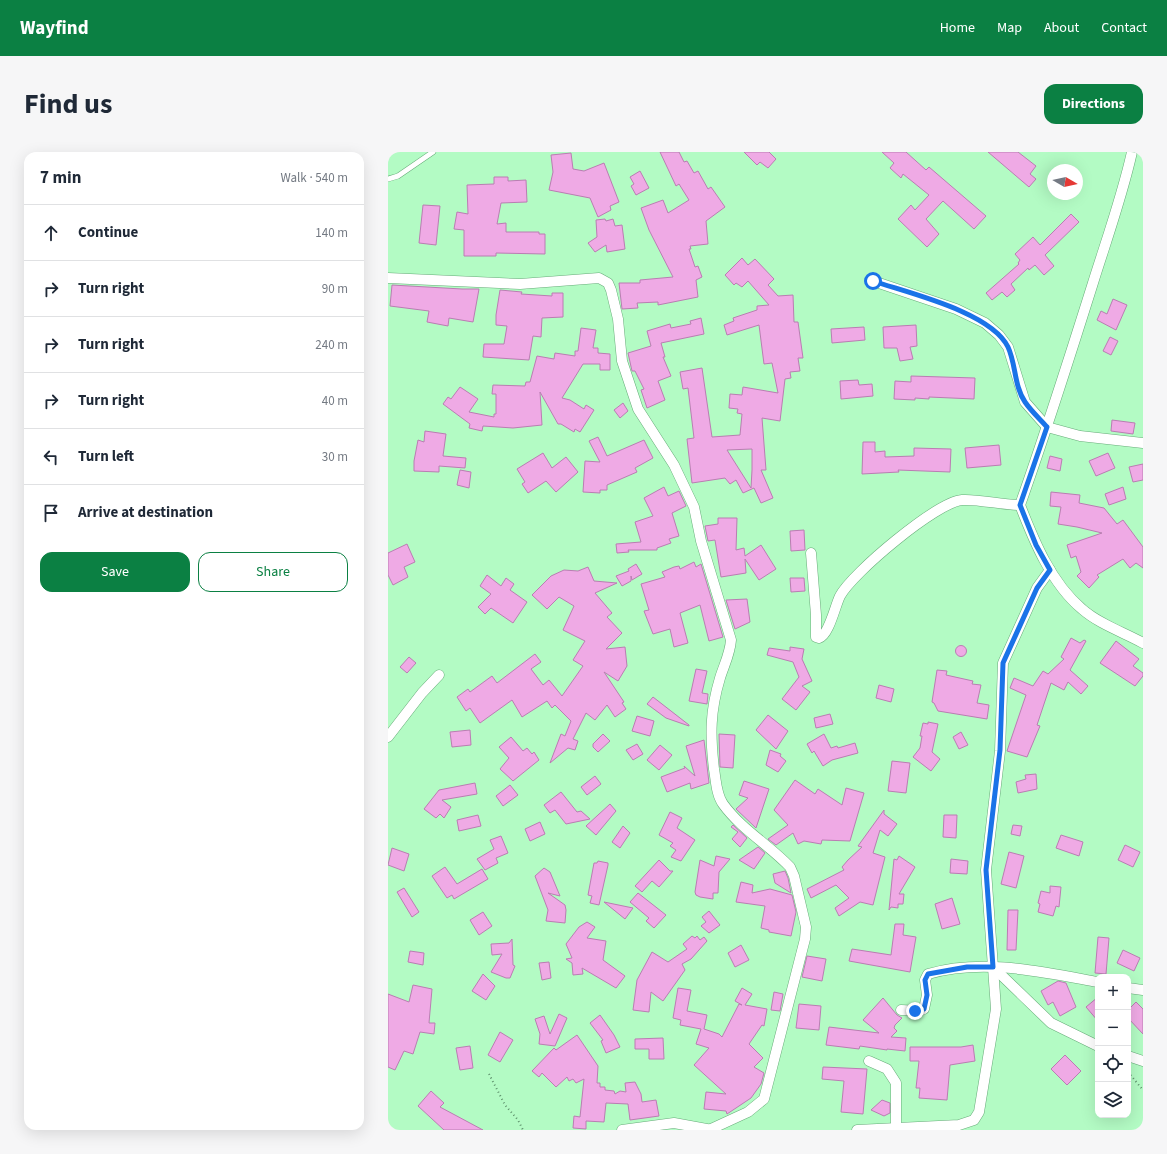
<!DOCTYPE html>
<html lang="en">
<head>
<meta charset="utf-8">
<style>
	body { margin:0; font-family:"Source Sans 3",sans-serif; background:#f6f6f7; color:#1f2937 }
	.controls { position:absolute; right:12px; bottom:12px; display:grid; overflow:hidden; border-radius:8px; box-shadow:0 4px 16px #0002 }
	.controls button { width:36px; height:36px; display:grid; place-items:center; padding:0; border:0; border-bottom:1px solid #e0e1e3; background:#fff; color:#1f2937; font:20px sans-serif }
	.compass { position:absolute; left:659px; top:12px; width:36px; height:36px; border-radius:50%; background:#fff; box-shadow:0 4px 16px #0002; rotate:99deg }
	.stop { position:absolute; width:12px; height:12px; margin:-9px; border:3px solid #1a73e8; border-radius:50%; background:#fff }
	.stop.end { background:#1a73e8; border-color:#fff; box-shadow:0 1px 4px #0008 }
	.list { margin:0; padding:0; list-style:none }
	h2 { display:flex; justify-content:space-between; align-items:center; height:52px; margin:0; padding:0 16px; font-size:17px }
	h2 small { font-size:13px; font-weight:400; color:#747a83 }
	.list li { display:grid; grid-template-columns:26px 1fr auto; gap:12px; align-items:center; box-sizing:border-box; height:56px; padding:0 16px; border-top:1px solid #e0e1e3 }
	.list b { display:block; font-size:15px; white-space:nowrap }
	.list em { font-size:13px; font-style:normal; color:#747a83 }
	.actions { display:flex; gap:8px; padding:12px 16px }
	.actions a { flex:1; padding:9px 0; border:1px solid #0b8043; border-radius:12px; text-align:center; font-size:14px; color:#0b8043 }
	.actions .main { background:#0b8043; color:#fff }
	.icon { flex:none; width:22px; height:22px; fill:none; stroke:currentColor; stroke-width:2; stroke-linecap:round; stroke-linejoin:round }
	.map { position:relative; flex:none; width:755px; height:978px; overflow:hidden; border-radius:12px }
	header { display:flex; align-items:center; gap:24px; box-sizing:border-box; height:56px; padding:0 20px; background:#0b8043; color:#fff }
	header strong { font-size:19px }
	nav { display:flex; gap:22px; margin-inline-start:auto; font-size:14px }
	.intro { display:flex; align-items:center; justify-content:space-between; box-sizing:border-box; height:96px; padding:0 24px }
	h1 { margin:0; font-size:28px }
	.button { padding:10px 18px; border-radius:12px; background:#0b8043; color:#fff; font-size:14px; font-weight:700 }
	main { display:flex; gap:24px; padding:0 24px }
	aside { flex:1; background:#fff; border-radius:12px; box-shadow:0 4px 16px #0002 }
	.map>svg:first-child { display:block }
</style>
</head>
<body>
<header>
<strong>Wayfind</strong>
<nav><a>Home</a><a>Map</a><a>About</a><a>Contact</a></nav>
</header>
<div class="intro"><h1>Find us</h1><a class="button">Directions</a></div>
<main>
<aside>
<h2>7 min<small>Walk · 540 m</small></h2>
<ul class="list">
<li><svg class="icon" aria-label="ahead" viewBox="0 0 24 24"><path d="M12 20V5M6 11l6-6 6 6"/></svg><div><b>Continue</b></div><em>140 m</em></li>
<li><svg class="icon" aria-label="right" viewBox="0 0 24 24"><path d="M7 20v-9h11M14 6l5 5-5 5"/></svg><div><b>Turn right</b></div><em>90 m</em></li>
<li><svg class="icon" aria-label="right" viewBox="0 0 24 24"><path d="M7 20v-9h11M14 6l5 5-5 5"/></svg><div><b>Turn right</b></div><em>240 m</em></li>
<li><svg class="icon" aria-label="right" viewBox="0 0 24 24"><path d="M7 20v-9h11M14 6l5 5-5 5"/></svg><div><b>Turn right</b></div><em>40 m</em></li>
<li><svg class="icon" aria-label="left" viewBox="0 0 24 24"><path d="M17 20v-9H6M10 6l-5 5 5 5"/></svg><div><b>Turn left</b></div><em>30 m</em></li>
<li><svg class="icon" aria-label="arrive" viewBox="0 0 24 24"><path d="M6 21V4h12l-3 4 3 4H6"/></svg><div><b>Arrive at destination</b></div></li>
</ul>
<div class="actions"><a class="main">Save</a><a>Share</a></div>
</aside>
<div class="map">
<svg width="755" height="978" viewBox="0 0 755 978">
	<rect width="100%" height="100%" fill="#b3fbc4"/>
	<g fill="#efaae5" stroke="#ba7db2" fill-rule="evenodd">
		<path d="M272,0H291L296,10L299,9L306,21L310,19L320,37L323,35L337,55L318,69L320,92L302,94L303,97H301L307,115L310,114L314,125L308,128L310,145L270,153V150L249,151L250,156L234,157L231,131H252V128L285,125L261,78L253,56L275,48L280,61L301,48L291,32L288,34Z"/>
		<path d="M356,0H381L388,7L380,16L372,10L369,13Z"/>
		<path d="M494,0H518L538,18L541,15L598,64L586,77L555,49L554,50L538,67L551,82L539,95L510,67L523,53L527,58L541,43L515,22L513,26L502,16L506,11Z"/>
		<path d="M600,0H630L648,14L642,22L648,27L641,35Z"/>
		<path d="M183,1L185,17L196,19L216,11L231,50L222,54L223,58L210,65L202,46L161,38L165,20L163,3Z"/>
		<path d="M252,19L261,36L248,43L243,34L246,32L242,25Z"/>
		<path d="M106,25H120V29L138,28L139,50L113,51L109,72L118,71V80H151V82H157V102L108,101V104H76V78L66,77L69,60L80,62L79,33L106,32Z"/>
		<path d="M35,53L52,54L48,93L31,91Z"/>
		<path d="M683,62L691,70L657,103L666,114L656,123L647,113L641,118L640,116L623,132L627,138L619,145L614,140L604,148L598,141L631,112L630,111L632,108L627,102L645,85L652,93Z"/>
		<path d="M217,67L218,69L225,67L227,74L234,73L237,97L219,100L218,93L207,100L200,91L209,85L208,68Z"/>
		<path d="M354,106L360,113L367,107L386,127L380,133L390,144L405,143L406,170H410L415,206H410L412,219L402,220L403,226L397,227L392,269L374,266L378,318H373L385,346L373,351L366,336L355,341L348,328L342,332L337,326L304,331L299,287L306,286L300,236L295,237L292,220L314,216L324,285L352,283L354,262L349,261L350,257L341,256L342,242L354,243L355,235L390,241L384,211L376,212L371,173L339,183L336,173L346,169L345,166L369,158V154L381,153L360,129L354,135L348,131L346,133L337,123ZM364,297V318L363,336L339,298Z"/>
		<path d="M4,133L74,137H91L85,170L61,166L60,174L39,170L41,159L2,154Z"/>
		<path d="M112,138L134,140L133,142L164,144V141H175V165L154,166L153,185L145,184L141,208L95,205L96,192H116L119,174L108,173V163Z"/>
		<path d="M725,147L739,153L728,178L709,168L713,159L719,162Z"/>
		<path d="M313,166L316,182L273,191L277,205H275L283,224L270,229L277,248L259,256L253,238L256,237L247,219H244L240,201L263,194L259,179L282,172L283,176L303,172L302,169Z"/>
		<path d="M528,173L529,194L522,195L525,207L512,209L509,196H496L495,175Z"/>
		<path d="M476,175L477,188L444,191L443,177Z"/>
		<path d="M193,176L208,178L205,196H210V201L222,202V218H212V212H195L174,246L182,248L196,257L198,253L206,258L192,280L187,277L186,280L173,272H170L152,240L154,273L125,276L95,274L94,279L81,276L82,272L55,252L60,245L63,247L72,235L90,247L81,260L106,265V262H108V242H104L105,233L137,234L138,230H142L149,204L166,207L167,201L187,204V199H190Z"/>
		<path d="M722,185L730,189L723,203L715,199Z"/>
		<path d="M523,224L587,226L586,247L541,245V247L527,246V248L506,247L507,229L523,230Z"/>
		<path d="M470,228L471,233L484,232L485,244L453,247L452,229Z"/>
		<path d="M235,251L240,259L232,266L226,258Z"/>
		<path d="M724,268L747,271L745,282L723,279Z"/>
		<path d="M37,279L58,282L55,304L78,306L77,316L51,314V320L26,319V309L30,288L36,290Z"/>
		<path d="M210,285L219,304L256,288L265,306L247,316L249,320L219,333V338H212V341L195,340L197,309L212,310L201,289Z"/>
		<path d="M475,290H487V300L497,299V305L526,304V296L563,297L562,320L510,318L511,320L474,322Z"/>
		<path d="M611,293L613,313L579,316L577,296Z"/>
		<path d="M155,301L164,316L178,305L190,320L168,340L158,329L140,341L134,332L137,330L129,317Z"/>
		<path d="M720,301L727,316L708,324L701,309Z"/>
		<path d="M662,304L674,307L672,319L659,316Z"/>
		<path d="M755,312V328L745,330L741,315Z"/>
		<path d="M72,318L83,320L81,336L69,333Z"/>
		<path d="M276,335L280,344L291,339L298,354L284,361L291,384L281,387L283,391L269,396V398H240L241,400L229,401L228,392L253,390L247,370L265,364L256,346Z"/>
		<path d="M735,335L738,347L721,353L717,342Z"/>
		<path d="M663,340L692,343L691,351L716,356L729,372L735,368L755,395V416L748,411L742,416L735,407L709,423L711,425L701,436L689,424L693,420L688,404L683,406L679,393L714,381L689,375L670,372L673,355L662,354Z"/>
		<path d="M330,366H349L348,398L356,396L357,404L373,393L388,417L371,428L357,407L358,421L333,425L327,388L320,389L317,374L330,372Z"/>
		<path d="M416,378L417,398L403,399L402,379Z"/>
		<path d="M19,392L27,410L16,415L20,425L5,433L0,423V401Z"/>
		<path d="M306,410L308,415L313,412L335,485L321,489L312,453L292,461L300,491L286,495L282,477L265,482L256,459L261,458L253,432L277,425L274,420L286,415L291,414L292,417Z"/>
		<path d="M248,412L254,422L244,428L243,424V429L234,434L228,424L241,419L240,417Z"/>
		<path d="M200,415L206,429L229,431L207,441L224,461L219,465L234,481L218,497L237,495L239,514L230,529L216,520L236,550L234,551L238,557L227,565L219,553L207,568L198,561L185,587L190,589L187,598L180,596L162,611L173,582L177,584L183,569L167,553L164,556L159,549L134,565L124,548L92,571L82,556L78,559L69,545L80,537L82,540L104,524L109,531L147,502L153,510L143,517L155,533L161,528L174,544L195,514L185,508L197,489L175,478L186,454L171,445L159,457L144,443L163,424L176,418L190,419Z"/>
		<path d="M99,423L113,434L118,426L126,432L122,438L139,450L125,471L103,456L97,462L90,455L103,442L92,434Z"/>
		<path d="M402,426H416L417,439L403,440Z"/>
		<path d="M359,447L362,470L347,477L338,448Z"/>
		<path d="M683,486L692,491L696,488L698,489L682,518L700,534L693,542L680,530L676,538L663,531L649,573L652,574L639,605L619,599L638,543L622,536L626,526L645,534L655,519L660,522L676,507L673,505Z"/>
		<path d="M728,489L751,507L745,514L755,521V524L747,534L712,511Z"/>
		<circle cx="573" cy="499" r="5.5"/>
		<path d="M402,495L416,497L414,507L424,529L414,534L422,540L408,558L394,547L411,525L405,510L379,503L381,496L402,499Z"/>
		<path d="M21,505L28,511L19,521L12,515Z"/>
		<path d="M308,517L319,519L314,541L320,542L319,552L301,549Z"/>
		<path d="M549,518L559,519L558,523L585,529L584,532L593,533L589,551L601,553L599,567L550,559L546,551L544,550Z"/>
		<path d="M491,533L506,537L503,550L488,546Z"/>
		<path d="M265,545L301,573V574L278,566L259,552Z"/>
		<path d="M442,562L445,572L428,576L426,566Z"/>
		<path d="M380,563L400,579L388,597L368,578Z"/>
		<path d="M249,564L266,569L262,584L244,579Z"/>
		<path d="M540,570L550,572L544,600L552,607L543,619L525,605L532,596L534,584H532L535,571L540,572Z"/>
		<path d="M82,578L83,593L64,595L62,580Z"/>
		<path d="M573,580L580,593L571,597L565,585Z"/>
		<path d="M215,582L222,589L210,600L205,595V592Z"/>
		<path d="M331,582L347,583L345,616L332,615Z"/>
		<path d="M436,582L443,596L449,594L450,596L467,591L470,601L444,608L435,614L426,599L424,601L419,592Z"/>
		<path d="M123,585L135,599L139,596L144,602L146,600L151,608L125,629L112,617L121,606L111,595Z"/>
		<path d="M316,588L321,631L303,637L302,631L279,640L273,625L297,616L296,614L307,624L298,594Z"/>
		<path d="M249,592L255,602L245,608L238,598Z"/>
		<path d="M272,593L284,603L271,618L259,608Z"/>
		<path d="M382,598L393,602L392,604L398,609L390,620L378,613Z"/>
		<path d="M504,609L522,611L518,641L500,639Z"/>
		<path d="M648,622L649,637L630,641L628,630L638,627L637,623Z"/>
		<path d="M207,624L213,632L199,643L193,635Z"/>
		<path d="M407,628L427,642L430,637L454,653L458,636L476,641L462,689L434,688L433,692L416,689L410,692L405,681L388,693L380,687L400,673L386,658Z"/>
		<path d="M356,629L381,637L368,676L348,657L360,646L351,643Z"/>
		<path d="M87,631L89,642L54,648L63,655L56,666L52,662L48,666L36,657L51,638Z"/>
		<path d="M122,633L130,643L115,654L108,644Z"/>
		<path d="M173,640L189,660L193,659L202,667L178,672L167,658L162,661L156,653Z"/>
		<path d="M222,652L228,659L208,683L198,674Z"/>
		<path d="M496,658V662L509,672L500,684L492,678L485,701L497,705L485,753L472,750L451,764L447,756L461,746L448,733L423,746L419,737L456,718L454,715L460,708L474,695L470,694Z"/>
		<path d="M282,660L294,666L289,676L307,688L293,709L283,705L288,698L282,694L285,691L271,683Z"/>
		<path d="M90,663L93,674L71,679L69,668Z"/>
		<path d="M556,663H569L568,686L555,685Z"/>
		<path d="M152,670L157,682L142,689L137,677Z"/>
		<path d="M345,673L359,686L352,695L344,687L350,680L343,675Z"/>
		<path d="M625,673L634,674L632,684L623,682Z"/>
		<path d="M235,674L242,681L232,696L224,690Z"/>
		<path d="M673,683L695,690L691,704L668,696Z"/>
		<path d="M113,684L120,701L108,706L110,711L97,718L89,707L106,697L102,688Z"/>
		<path d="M737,693L752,700L745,715L730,708Z"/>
		<path d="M370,695L377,701L366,717L351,708Z"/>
		<path d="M4,696L21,702L16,719L0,713Z"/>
		<path d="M621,700L636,704L628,736L613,732Z"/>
		<path d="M328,704L342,707L331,720L330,741H325V747L312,745L308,743L307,740L312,708L326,714Z"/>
		<path d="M511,704L527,715L511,742H516L515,752H510V756L503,755L501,758L506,707L509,708Z"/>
		<path d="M563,707L580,709L579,722L562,721Z"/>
		<path d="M271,708L282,719H285L271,735L264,729L254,740L247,734Z"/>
		<path d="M210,709L220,711V713L211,753L202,751L204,744L200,743L206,711H209Z"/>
		<path d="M57,715L69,732L94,717L100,727L66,747L64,743L59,746L44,724Z"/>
		<path d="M156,716L162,720L172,744L160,741L177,753L178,758L177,771L158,769L160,758L147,724Z"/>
		<path d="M397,719L400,726L403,741L387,731L385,722Z"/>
		<path d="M353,730L365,733L364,741L382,737L404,743L408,760L403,784L381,780V778L373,776L377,754L348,750Z"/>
		<path d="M662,734L673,735L671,755L668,754L665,764L650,760L652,752L650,751L653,739L662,741Z"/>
		<path d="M16,736L31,760L24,765L9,740Z"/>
		<path d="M250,741L278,763L266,776L258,769L261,766L242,750Z"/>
		<path d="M564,746L572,772L554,777L547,752Z"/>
		<path d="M216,750L245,756L237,767Z"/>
		<path d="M620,758H630L628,798H619Z"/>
		<path d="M321,759L332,773L321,781L313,774L318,770L314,765Z"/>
		<path d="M95,760L104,774L91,783L82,768Z"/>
		<path d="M199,770L207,775L199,786L218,789L215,808L237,824L228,836L194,816L195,822L185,823L184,811L178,807L184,806L178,792L191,775Z"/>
		<path d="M507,772H516L515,783L528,785L522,820L461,809L464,797L503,803Z"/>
		<path d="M304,784L307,786L309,784L312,788L316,785L319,789L303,807L294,812L297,818L275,849L263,840L261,860L245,858L249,828L264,800L280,810L299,797L295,792Z"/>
		<path d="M710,785L721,786L718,822L707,821Z"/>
		<path d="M124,787L125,813L127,814L122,826H118L103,820L114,802L104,803L103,792L121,791Z"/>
		<path d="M353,793L361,808L347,815L340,801Z"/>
		<path d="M735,798L752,806L746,819L729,811Z"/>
		<path d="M22,799L36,801L35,813L20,810Z"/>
		<path d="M419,804L438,807L434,829L414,825Z"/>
		<path d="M161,810L163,826L154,828L151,811Z"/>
		<path d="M95,822L107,834L98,848L84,839Z"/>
		<path d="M670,829L678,831L688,855L672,864L665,850L660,853L653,839Z"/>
		<path d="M25,833L44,837L41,871H47L46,882L32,880L25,902L16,899L7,918L0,915V842L21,850Z"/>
		<path d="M290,836L303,838L299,859L319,863L316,877L331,882L334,885L351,852L354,853L347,849L354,836L364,842L357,853L379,857L376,874L374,873L361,892L375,906L366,915L376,921L373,932L363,946L339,962L338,959L316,957L318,940L338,942L306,913L321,896L308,892L313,877L292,873L293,868L285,866Z"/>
		<path d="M386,840L395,842L392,859L383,858Z"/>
		<path d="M710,845V869L698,855Z"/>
		<path d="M495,846L509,863L514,866L507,873L506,876L509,879L503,885L518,886L517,899L499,897V898L472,894L471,897L438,893L441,875L491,881L475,868Z"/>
		<path d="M748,850L755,857V882L740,866V858Z"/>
		<path d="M411,852L433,854L431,878L408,876Z"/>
		<path d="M171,862L179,866L167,894L151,892L152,882L147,867L156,864L162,882Z"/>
		<path d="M212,863L226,883L232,895L218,901L213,889L215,888L202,871Z"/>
		<path d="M112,880L125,888L112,910L100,903Z"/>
		<path d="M189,883L210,914L209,931H212V935H217V938L226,939L227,942L232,939L238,940L237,931L247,930L253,942L254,950L268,948L271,964L242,968L240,952L218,951L216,970L198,969V977L185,976L186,964L192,965L196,927L188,931L185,927L181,929L179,925L168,935L154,921L151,925L144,919L166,896L168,898Z"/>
		<path d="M275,886L276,907H261V897H247V887Z"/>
		<path d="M585,893L587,909L562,913L559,948L531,946L532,936H528L531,909H522V895H573Z"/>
		<path d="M82,894L85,916L72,918L68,896Z"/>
		<path d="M677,903L693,919L679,933L663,917Z"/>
		<path d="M435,915L479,917L475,962L453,960L456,929L434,927Z"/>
		<path d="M43,939L56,951L52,955L95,978H56L30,954Z"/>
		<path d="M494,948L502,951V961L496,964L483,958Z"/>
	</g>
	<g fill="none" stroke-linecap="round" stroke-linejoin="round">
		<g stroke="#67ac79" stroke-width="6">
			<path id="lane" d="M0,27L10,24L45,0"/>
		</g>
		<g stroke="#67ac79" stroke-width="11">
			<g id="street">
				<path d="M744,0C734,45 718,89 704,134C681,207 658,280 632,353C646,389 663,431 694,457C711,472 735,480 755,491"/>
				<path d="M0,126L132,132L211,126L220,131L223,138L230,167L234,209L250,257L286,313L306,355L313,389L343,488C342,502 336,513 332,526C322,559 322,583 326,617C328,628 328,642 335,652C353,677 381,693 402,715L406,724L418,775L417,787L376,947L360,960L323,977"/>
				<path d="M485,129L568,157L597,171L611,183L620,195L637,250L659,275L692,284L755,291"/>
				<path d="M423,401L428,463V485L431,486C441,483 447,454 452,444C464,421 549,350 574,348C592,347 613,353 632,353"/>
				<path d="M0,585L34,541L51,523"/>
				<path d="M605,815L663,871L710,894"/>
				<path d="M740,836L755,838"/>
				<path d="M513,858L531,859L536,857L539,843L537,828L540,822C595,806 655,820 710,830"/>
				<path d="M740,904L755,909"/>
				<path d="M481,909L499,917L508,931V978"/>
				<path d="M234,978L286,971L324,978"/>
				<path d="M469,978L571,973L586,968L591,960L608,857L598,718L612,599L615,511L649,436L662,418"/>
			</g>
		</g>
		<g stroke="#5e916c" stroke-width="2" stroke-dasharray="1 3" stroke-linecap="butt">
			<path d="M740,920L755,938"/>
			<path d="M101,922L117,953L130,968L135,978"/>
		</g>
		<use href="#lane" stroke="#fff" stroke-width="5"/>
		<use href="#street" stroke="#fff" stroke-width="10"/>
	</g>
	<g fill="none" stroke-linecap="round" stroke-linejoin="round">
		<path stroke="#1a73e8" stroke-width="5" d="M485,129C520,141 603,160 620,195C628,212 626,234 637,250C643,259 652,267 659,275L632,353L648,393L662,418L649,436L615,511L612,598L598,718L605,815H579L540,822L537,828L539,843L536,857L527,859"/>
	</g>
</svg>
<div class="controls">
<button>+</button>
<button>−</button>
<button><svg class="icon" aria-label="locate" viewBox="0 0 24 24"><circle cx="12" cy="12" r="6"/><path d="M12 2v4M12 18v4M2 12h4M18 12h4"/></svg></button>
<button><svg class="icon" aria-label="layers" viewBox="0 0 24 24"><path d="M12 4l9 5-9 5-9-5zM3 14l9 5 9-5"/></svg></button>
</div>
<svg class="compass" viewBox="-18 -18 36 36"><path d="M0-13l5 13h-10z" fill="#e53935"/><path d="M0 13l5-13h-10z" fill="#747a83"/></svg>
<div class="stop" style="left:485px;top:129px"></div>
<div class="stop end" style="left:527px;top:859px"></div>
</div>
</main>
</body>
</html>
